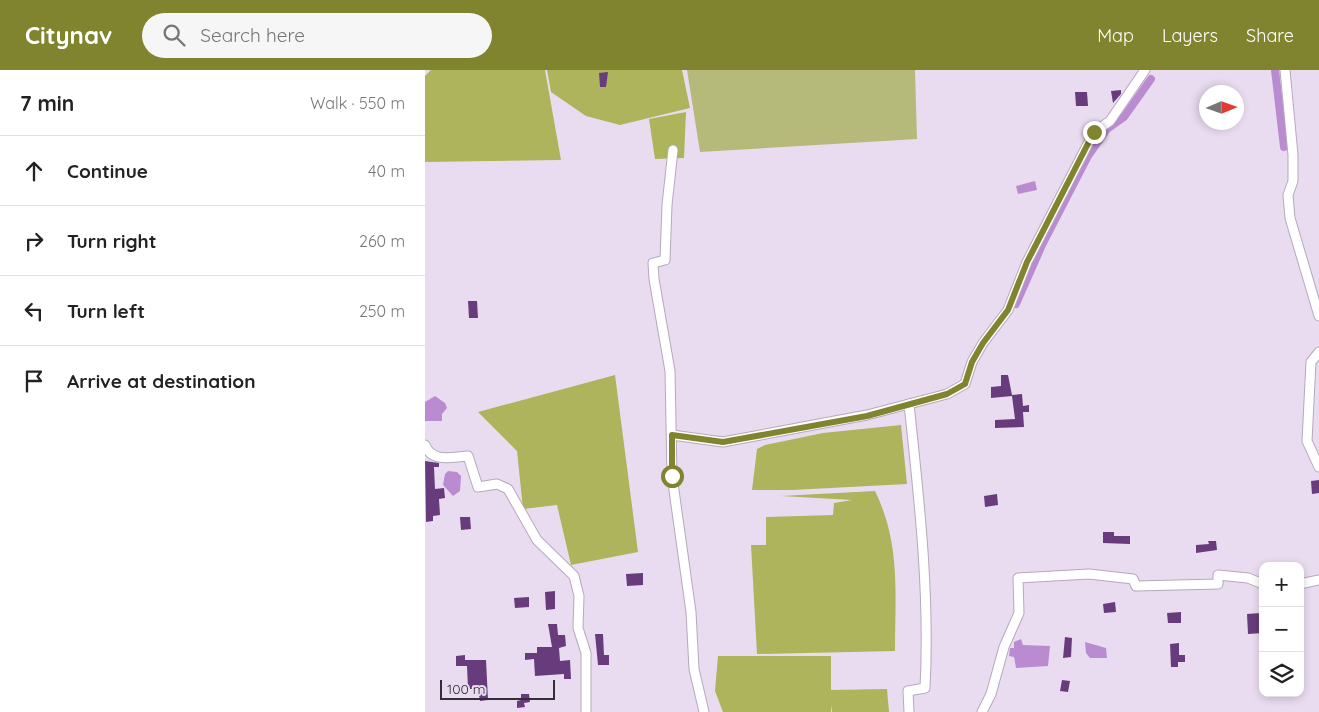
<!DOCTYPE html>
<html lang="en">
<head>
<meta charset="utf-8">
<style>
	body { margin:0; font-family:Quicksand,sans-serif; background:#f6f6f6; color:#222 }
	.controls { position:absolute; right:15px; bottom:15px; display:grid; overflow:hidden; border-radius:10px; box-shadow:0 2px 8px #0003 }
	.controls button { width:45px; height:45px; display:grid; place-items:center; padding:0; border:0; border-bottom:1px solid #e0e0e0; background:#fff; color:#222; font:25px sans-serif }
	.compass { position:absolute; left:774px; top:15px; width:45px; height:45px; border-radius:50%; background:#fff; box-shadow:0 2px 8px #0003; rotate:88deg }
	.scale { position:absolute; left:15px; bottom:12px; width:115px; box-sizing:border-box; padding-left:5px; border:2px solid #342f37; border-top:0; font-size:14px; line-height:18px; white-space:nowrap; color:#342f37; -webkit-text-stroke:4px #e9dcf0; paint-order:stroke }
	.stop { position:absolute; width:15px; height:15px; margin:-11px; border:4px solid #80842f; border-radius:50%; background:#fff }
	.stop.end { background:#80842f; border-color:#fff; box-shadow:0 1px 5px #0008 }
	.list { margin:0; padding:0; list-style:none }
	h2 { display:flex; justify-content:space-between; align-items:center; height:65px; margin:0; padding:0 20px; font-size:21px }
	h2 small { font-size:16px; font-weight:400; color:#767676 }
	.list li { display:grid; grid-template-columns:32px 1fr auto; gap:15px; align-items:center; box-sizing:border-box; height:70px; padding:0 20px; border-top:1px solid #e0e0e0 }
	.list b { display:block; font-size:19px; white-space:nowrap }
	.list em { font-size:16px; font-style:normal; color:#767676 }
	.icon { flex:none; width:28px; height:28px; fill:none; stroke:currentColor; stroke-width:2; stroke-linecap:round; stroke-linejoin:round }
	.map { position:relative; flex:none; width:894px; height:642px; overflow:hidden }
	header { display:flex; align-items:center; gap:30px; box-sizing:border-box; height:70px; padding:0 25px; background:#80842f; color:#fff }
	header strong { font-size:24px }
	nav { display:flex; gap:28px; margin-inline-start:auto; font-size:18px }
	.search { width:350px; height:45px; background:#f6f6f6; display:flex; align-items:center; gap:12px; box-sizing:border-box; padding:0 18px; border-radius:28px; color:#767676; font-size:19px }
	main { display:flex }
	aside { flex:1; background:#fff }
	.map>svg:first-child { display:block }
</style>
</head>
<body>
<header>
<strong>Citynav</strong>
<div class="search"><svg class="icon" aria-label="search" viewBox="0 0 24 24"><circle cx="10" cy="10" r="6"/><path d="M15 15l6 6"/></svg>Search here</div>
<nav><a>Map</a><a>Layers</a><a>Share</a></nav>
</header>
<main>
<aside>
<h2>7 min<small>Walk · 550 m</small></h2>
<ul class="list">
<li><svg class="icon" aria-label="ahead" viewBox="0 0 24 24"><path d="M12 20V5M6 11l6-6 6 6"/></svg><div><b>Continue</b></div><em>40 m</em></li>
<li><svg class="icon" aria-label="right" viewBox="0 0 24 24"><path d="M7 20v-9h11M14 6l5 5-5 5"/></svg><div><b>Turn right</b></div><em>260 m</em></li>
<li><svg class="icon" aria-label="left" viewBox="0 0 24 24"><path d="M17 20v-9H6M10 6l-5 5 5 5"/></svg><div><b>Turn left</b></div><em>250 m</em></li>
<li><svg class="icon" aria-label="arrive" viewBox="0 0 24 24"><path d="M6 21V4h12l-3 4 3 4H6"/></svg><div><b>Arrive at destination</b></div></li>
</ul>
</aside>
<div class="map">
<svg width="894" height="642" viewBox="0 0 894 642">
	<rect width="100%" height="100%" fill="#e9dcf0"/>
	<path fill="#b5ba7a" d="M262,0H490L492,69L275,82Z"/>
	<g fill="#aeb45b">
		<path d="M6,0H120L136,90L0,92V6Z"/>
		<path d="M122,0H257L265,38L195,55L161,46L126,22Z"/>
		<path d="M261,42L259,88L230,89L224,49Z"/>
		<path d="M190,305L213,482L146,495L132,435L98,439L92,381L53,342Z"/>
		<path d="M476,355L482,414L367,420H327L332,379L340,375L398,363Z"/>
		<path d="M450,421C476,474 470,524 470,581L332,584L326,475H341V447L408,445L409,433L427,430L356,426Z"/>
		<path d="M293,586H406V620L462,619L464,642H407V635L406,642H298L290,621Z"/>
	</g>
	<g fill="#bb8bd2">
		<path d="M610,111L612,120L593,124L591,116Z"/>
		<path d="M10,326L20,333L22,338L17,344V351H0V332Z"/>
		<path d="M23,401L32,402L36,406L35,421L28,426L18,415L20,404Z"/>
		<path d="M596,569L598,575L625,576L623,596L591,598L589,587L584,586L585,578H589V572Z"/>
		<path d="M660,572L681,578L682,588H665L661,583Z"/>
	</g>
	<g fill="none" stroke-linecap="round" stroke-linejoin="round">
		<g stroke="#bb8bd2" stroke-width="8">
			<path d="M850,0L859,77"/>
			<path d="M591,234L617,175L663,86L682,59L699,47L726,9"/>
		</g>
	</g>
	<g fill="#683c7c">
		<path d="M183,2L181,17H175L174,3Z"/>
		<path d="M696,20V24L688,33L686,21Z"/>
		<path d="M650,22H662L663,36H651Z"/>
		<path d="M43,231H52L53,248H44Z"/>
		<path d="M576,305H583L587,325L597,324L598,336L604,335V342H598L599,357L570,358V350L590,349L587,326L566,328V317L576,316Z"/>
		<path d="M0,391L14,393V397H9L10,419L19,418L20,428L14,429L15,445L8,446V451L1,452Z"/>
		<path d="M894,410V423L887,424L886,411Z"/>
		<path d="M572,424L573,435L560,437L559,426Z"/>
		<path d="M35,447H45L46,459L36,460Z"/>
		<path d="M678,462H689V466H705V474L678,473Z"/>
		<path d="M783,471H791L792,480L771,483V475L784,474Z"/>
		<path d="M218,503V515L202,516L201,504Z"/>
		<path d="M130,521V539L121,540L120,522Z"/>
		<path d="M104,527V537L90,538L89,528Z"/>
		<path d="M690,532L691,542L679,543L678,534Z"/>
		<path d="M756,542V553H743L742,543Z"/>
		<path d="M836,543L838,563L823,564L822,544Z"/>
		<path d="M123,554H132L133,565H140L141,576L134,578L135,591L145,590L146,609H139V604L110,606L109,589L100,590V583H112V577H127Z"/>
		<path d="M170,564H178L179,585H184V595H173Z"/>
		<path d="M640,567L647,568L646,587L638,588Z"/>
		<path d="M754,573V585H760V592H753V597H746L745,574Z"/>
		<path d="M40,585V590H61L63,630L55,631L53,619H43L42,596H31V586Z"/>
		<path d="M637,610L645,611L643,622L635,621Z"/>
		<path d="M96,624H104L105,632L99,633L100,637L92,638V631L96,630Z"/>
	</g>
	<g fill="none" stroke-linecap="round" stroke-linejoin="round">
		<g stroke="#b6a9bc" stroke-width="11">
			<g id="minor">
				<path d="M860,0L868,85V111L863,125L865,148L894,246"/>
				<path d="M248,80L242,135L240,190L228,193L229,209L245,301L247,406L266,542L269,599L279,642"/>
				<path d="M894,282L886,292L882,371L894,397"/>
				<path d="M247,365L298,372L442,345L522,324L540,314L547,292L558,273L583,240L602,192L669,62L685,51L720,0"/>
				<path d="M0,375C7,393 27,387 43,386L53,417L72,414L83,419L112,470L149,506L154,526L153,558L161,583V642"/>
				<path d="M875,514L894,510"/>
				<path d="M484,642L483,621L500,618C505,524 494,428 484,334"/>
				<path d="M557,642L566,624L579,577L594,543L593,508L664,504L708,509L711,516L793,514V505L823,508L838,514"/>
			</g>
		</g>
		<use href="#minor" stroke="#fff" stroke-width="9"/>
	</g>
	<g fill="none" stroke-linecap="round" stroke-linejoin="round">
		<path stroke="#80842f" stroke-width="6" d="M247,406V365L298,372L442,346L522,324L540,314L547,292L558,273L583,240L602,192L669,62"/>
	</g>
</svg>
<div class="controls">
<button>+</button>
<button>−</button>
<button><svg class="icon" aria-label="layers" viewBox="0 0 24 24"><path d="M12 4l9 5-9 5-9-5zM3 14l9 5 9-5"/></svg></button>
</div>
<svg class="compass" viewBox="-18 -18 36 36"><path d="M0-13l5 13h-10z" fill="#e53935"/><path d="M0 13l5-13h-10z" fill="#767676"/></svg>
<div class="scale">100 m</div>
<div class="stop" style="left:247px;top:406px"></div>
<div class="stop end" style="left:669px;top:62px"></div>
</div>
</main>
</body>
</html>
